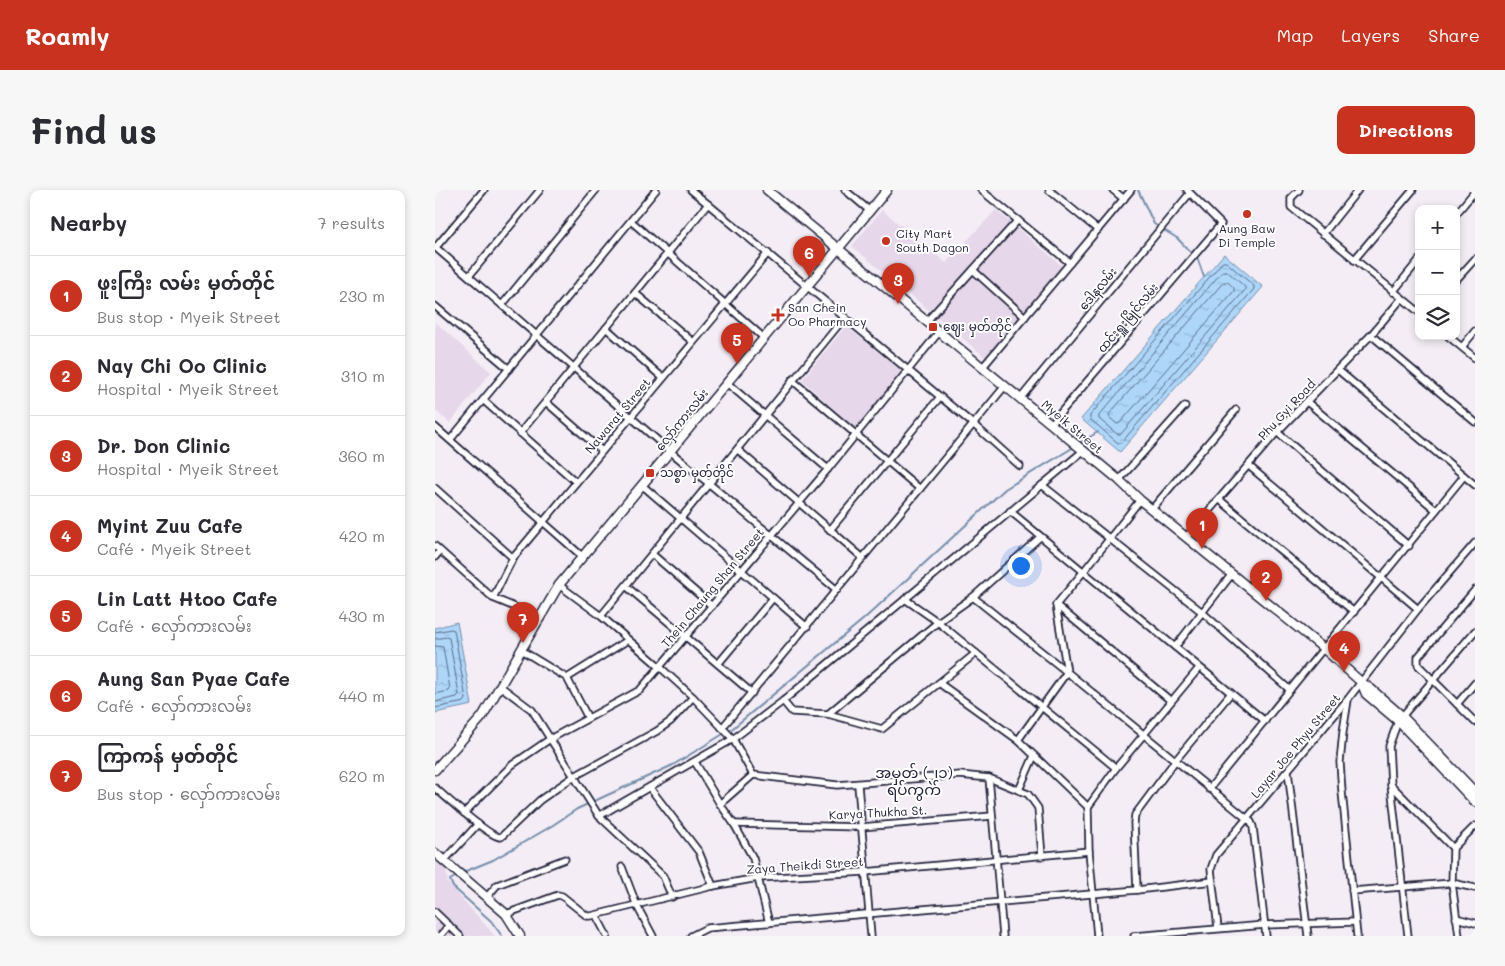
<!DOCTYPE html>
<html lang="en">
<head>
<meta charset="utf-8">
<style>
	body { margin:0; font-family:Mali,"Noto Sans Myanmar",sans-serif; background:#f7f7f7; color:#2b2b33 }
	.controls { position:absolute; right:15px; top:15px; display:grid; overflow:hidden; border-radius:10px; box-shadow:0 2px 8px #0003 }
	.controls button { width:45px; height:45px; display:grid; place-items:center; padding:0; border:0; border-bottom:1px solid #e1e1e2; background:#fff; color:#2b2b33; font:25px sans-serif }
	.you { position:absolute; left:585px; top:375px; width:18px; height:18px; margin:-12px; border:4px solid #fff; border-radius:50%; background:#1a73e8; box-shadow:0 0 0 8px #1a73e833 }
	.badge { display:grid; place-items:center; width:32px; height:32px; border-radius:50%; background:#c8321e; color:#fff; font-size:16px; font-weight:700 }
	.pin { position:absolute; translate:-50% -41px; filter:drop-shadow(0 1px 2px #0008) }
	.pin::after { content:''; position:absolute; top:26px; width:18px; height:15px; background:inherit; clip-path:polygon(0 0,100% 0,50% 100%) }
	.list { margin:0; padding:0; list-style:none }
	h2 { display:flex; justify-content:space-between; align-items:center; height:65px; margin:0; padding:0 20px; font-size:21px }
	h2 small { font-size:16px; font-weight:400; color:#7c7c81 }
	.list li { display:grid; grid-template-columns:32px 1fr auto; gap:15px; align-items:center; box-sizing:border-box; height:80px; padding:0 20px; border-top:1px solid #e1e1e2 }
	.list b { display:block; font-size:19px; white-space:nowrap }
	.list p { margin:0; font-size:16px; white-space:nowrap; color:#7c7c81 }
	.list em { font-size:16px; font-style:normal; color:#7c7c81 }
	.icon { flex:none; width:28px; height:28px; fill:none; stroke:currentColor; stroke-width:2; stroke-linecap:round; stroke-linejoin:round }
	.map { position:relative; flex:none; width:1040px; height:746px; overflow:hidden; border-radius:10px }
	header { display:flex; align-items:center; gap:30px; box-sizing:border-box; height:70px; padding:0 25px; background:#c8321e; color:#fff }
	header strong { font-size:24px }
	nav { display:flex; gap:28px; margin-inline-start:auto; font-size:18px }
	.intro { display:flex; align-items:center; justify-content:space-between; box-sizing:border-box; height:120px; padding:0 30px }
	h1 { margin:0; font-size:35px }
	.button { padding:12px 22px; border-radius:10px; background:#c8321e; color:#fff; font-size:18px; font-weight:700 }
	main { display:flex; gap:30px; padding:0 30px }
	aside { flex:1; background:#fff; border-radius:10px; box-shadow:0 2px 8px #0003 }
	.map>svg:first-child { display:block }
</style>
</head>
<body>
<header>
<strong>Roamly</strong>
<nav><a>Map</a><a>Layers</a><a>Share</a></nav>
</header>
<div class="intro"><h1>Find us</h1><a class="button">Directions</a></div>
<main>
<aside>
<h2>Nearby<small>7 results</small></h2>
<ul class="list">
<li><span class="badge">1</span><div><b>ဖူးကြီး လမ်း မှတ်တိုင်</b><p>Bus stop · Myeik Street</p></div><em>230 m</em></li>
<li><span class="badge">2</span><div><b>Nay Chi Oo Clinic</b><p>Hospital · Myeik Street</p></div><em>310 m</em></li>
<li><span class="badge">3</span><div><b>Dr. Don Clinic</b><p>Hospital · Myeik Street</p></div><em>360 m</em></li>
<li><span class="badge">4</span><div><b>Myint Zuu Cafe</b><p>Café · Myeik Street</p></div><em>420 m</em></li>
<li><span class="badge">5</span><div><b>Lin Latt Htoo Cafe</b><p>Café · လှော်ကားလမ်း</p></div><em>430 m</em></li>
<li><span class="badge">6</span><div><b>Aung San Pyae Cafe</b><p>Café · လှော်ကားလမ်း</p></div><em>440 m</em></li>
<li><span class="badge">7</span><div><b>ကြာကန် မှတ်တိုင်</b><p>Bus stop · လှော်ကားလမ်း</p></div><em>620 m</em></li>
</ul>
</aside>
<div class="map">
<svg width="1040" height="746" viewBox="0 0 1040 746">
	<defs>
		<pattern id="water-ripples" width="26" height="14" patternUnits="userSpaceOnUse" patternTransform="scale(1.25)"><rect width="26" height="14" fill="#add6f8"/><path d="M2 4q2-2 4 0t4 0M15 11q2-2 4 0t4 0" fill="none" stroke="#95b7d6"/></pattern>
	</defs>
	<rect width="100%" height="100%" fill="#f4edf5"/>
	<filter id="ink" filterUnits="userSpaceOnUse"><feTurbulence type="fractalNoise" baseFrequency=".02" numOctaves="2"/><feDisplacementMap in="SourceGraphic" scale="10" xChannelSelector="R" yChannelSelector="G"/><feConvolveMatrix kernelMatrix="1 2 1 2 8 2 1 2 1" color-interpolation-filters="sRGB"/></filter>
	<g filter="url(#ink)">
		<g fill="#e6d7ea">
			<path d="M447,20L511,73L561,20L627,76L550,167L417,56Z"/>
			<path d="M0,132L56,182L15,233L0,220Z"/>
			<path d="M411,136L467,181L421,239L367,190Z"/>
			<path d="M0,663L9,671L13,693L60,746H0Z"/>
		</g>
		<g fill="url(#water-ripples)" stroke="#758eac">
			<path d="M789,64L828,97L685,262L646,229Z"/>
			<path d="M22,432L37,515L0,523V438Z"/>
		</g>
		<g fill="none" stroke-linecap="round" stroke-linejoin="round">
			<g stroke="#5a6a87" stroke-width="1">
				<path d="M788,72H791L819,96V99L686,253H683L655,229V226Z"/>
				<path d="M788,81H792L810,97V100L686,244H682L664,229V226Z"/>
				<path d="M789,92H793L799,98V101L685,233L682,234L675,228L674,225Z"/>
				<path d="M0,442L16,439L19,440L31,509L29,512L0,518"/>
				<path d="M0,449L11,447L14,448L24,504L22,507L0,512"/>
				<path d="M0,456L8,457L15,499L14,501L0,504"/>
			</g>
			<g stroke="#758eac" stroke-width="2">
				<path d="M703,0L719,34L742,48L763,70L769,87"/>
				<path d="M643,254L663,242"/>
				<path d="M26,683L58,670L115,637L142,619L238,575L298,538L430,428L570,299L639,257"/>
				<path d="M22,686L15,690L18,697L56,731L67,746"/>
			</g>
			<g stroke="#22223b" stroke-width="9">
				<g id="street">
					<path d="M256,0L538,234L585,276"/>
					<path d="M410,0L435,21"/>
					<path d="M546,0L635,73"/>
					<path d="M614,0L663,40"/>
					<path d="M678,0L689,9"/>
					<path d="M864,0L856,8V17L984,122"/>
					<path d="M1021,24L1040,1"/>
					<path d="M196,31L329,148"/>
					<path d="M888,44L923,0"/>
					<path d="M0,57L236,262L402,400"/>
					<path d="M1,57L49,0"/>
					<path d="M919,70L978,0"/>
					<path d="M538,80L590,127"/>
					<path d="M34,86L105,0"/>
					<path d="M1021,90L1040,69"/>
					<path d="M958,102L984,70"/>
					<path d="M200,103L258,152"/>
					<path d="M67,115L161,0"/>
					<path d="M0,116L74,179"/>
					<path d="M491,132L583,30"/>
					<path d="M171,138L228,188"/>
					<path d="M936,145L1040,232"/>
					<path d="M1013,146L1040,168"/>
					<path d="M1027,157L1040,141"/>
					<path d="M547,178L696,0"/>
					<path d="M903,180L1040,295"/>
					<path d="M357,190L485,299"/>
					<path d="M292,193L393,279"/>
					<path d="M585,209L755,3"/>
					<path d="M48,210L141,292"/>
					<path d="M111,212L167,261"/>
					<path d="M872,212L1001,320"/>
					<path d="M616,234L786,34L752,0"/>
					<path d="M0,237L148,367"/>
					<path d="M842,242L974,356"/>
					<path d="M85,243L273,14"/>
					<path d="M15,250L221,0"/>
					<path d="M303,260L428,368"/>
					<path d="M814,276L983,419"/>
					<path d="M684,290L750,216"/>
					<path d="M607,295L767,422L855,500"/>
					<path d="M208,296L372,437"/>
					<path d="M0,298L78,368"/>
					<path d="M705,310L649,381L621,415L632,482L816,632L818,637L831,746"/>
					<path d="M785,310L919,422"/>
					<path d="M717,319L801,220"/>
					<path d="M575,321L740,457"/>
					<path d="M395,340L505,207"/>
					<path d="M752,346L842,242L936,145L967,108"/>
					<path d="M0,356L58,408L106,428"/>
					<path d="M217,364L277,416"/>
					<path d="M0,367L5,361"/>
					<path d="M797,384L740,457L830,531"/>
					<path d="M124,395L166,426L225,477L258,507L298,549L318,585"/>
					<path d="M191,396L317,503"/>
					<path d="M1040,400L983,467V475L1040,532"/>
					<path d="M538,407L632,482L583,550"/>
					<path d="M58,408L78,368L333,63"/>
					<path d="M470,409L503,432L681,578"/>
					<path d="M621,415L736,511"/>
					<path d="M166,426L410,127"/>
					<path d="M86,460L132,488L153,528"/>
					<path d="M283,474L338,408"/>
					<path d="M132,488L193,450"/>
					<path d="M504,493L583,550L653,617"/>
					<path d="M65,496L97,520L164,626L228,686L237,707"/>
					<path d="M913,510L908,542L905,572L907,602L922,746"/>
					<path d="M348,511L357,522L393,524L447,539L541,463"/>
					<path d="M1022,514L1040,493"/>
					<path d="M393,524L503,432L538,407L605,347"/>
					<path d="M287,538L570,196"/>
					<path d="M260,572L285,614L299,634L318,668L334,733"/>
					<path d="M853,581L873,746"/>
					<path d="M554,588L568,746"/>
					<path d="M423,595L436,746"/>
					<path d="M956,595L1018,658"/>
					<path d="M0,598C11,607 55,648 66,647L105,610L138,587L222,541L236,531L258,507"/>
					<path d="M215,598L264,662L278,696"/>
					<path d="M774,599L1029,286"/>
					<path d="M584,600L599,566"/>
					<path d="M285,614L318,585L402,595L525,585L554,588L593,604L603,618L607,666"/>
					<path d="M29,623L77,575L115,549L205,500L393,279L504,142"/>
					<path d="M164,626L298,549L348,511L648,261"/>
					<path d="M299,634L426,637L557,626"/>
					<path d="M9,671L43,634"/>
					<path d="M187,677L202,716L218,746"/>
					<path d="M702,700L699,633L700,625L740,571L796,503"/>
					<path d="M917,701L1017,693L1040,698"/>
					<path d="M51,708L62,695L130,669"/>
					<path d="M0,722L25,746"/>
					<path d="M71,724L123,705L127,706L152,726H156L278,696L323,688L430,682L654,661"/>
					<path d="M161,725L172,746"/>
					<path d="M1021,728L1040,733"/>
					<path d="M783,738L776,679L781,665L913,509L983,419L1040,353"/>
					<path d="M5,746L14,735"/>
					<path d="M256,746L272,738L702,700L778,691"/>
					<path d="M662,746L654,661L653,617L681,578L764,478"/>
					<path d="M699,746L830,735L920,732"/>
					<path d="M973,746L956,595L954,556L963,531L1040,441"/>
					<path d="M1024,746L1017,693L1018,658L1040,636"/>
				</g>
			</g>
			<g stroke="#22223b" stroke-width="11">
				<g id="secondary">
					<path d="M332,0L684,290L705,310L888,458L926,492L936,499L967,526L1040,602"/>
					<path d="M926,492L931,504L963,531L1040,612"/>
					<path d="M0,580L47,527L124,395L452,0"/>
					<path d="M0,663L71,724L85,746"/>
				</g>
			</g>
			<use href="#street" stroke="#fff" stroke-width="5.5"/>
			<use href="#secondary" stroke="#fff" stroke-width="8"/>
		</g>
	</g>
	<g fill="#c8321e" stroke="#fff" stroke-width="2">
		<circle cx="812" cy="24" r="5"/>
		<circle cx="451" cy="51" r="5"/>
		<path d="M340.5 117.5h5v5h5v5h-5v5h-5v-5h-5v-5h5z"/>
		<rect x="493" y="132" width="10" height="10" rx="2.5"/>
		<rect x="210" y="278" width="10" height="10" rx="2.5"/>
	</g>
	<g text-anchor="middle" stroke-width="4" stroke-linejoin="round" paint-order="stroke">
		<g font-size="12" fill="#22223b" stroke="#fff" text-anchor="start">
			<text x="812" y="43" text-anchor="middle">Aung Baw<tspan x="812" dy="14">Di Temple</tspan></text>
			<text x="461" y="48">City Mart<tspan x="461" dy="14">South Dagon</tspan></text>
			<text x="353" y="122">San Chein<tspan x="353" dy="14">Oo Pharmacy</tspan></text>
			<text x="508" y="141">ဈေး မှတ်တိုင်</text>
			<text x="225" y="287">သစ္စာ မှတ်တိုင်</text>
		</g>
		<g font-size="12" fill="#22223b" stroke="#fff">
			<text transform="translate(663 99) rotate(-50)" y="4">ဒေါနလမ်း</text>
			<text transform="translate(693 128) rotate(-50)" y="4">ထင်းရှူးမြိုင်လမ်း</text>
			<text transform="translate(852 220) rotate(-47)" y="4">Phu Gyi Road</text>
			<text transform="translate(183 226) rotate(-50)" y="4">Nawarat Street</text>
			<text transform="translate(247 230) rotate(-51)" y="4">လှော်ကားလမ်း</text>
			<text transform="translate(637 237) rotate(40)" y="4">Myeik Street</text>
			<text transform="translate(278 398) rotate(-50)" y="4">Thein Chaung Shan Street</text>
			<text transform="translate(861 556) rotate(-50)" y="4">Layar Joe Phyu Street</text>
			<text transform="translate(443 623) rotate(-3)" y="4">Karya Thukha St.</text>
			<text transform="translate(370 676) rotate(-4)" y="4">Zaya Theikdi Street</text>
		</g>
		<g font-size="15" fill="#22223b" stroke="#fff">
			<text x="479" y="588">အမှတ် (၂၁)<tspan x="479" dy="17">ရပ်ကွက်</tspan></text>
		</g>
	</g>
</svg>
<div class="controls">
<button>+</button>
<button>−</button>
<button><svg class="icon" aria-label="layers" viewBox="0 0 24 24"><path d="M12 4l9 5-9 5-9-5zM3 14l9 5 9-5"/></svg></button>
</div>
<div class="you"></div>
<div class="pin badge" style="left:767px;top:359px">1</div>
<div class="pin badge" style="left:831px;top:411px">2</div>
<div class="pin badge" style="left:463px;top:114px">3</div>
<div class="pin badge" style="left:909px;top:482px">4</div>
<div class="pin badge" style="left:302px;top:174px">5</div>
<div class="pin badge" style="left:374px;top:87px">6</div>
<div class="pin badge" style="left:88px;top:453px">7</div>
</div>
</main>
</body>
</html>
